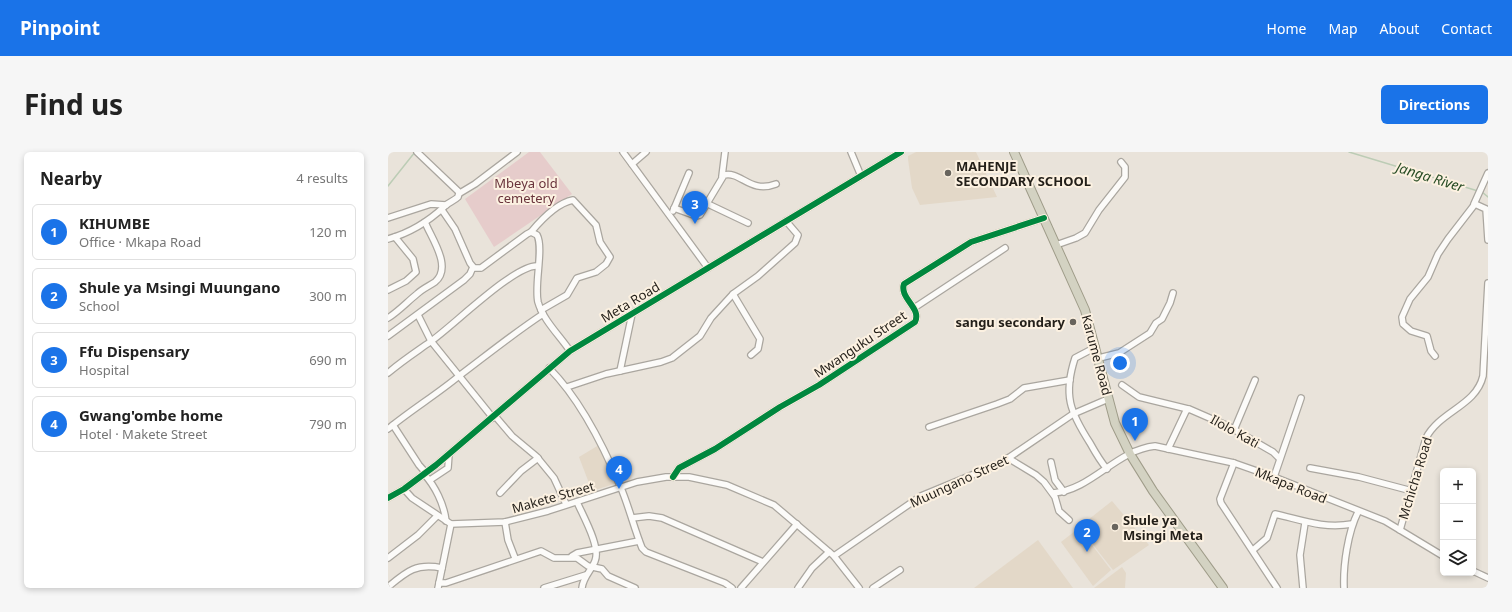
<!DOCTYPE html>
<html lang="en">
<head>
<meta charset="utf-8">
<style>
	body { margin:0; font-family:"Noto Sans",sans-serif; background:#f6f6f6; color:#222 }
	.controls { position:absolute; right:12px; bottom:12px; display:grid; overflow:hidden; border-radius:6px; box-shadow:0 2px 6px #0003 }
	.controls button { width:36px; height:36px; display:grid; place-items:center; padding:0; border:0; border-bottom:1px solid #e0e0e0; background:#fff; color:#222; font:20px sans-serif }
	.you { position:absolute; left:732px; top:211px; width:14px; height:14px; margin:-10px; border:3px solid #fff; border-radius:50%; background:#1a73e8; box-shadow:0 0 0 6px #1a73e833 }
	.badge { display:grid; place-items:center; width:26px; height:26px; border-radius:50%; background:#1a73e8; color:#fff; font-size:13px; font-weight:700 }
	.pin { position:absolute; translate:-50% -33px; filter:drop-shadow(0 1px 2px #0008) }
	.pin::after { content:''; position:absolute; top:21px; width:14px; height:12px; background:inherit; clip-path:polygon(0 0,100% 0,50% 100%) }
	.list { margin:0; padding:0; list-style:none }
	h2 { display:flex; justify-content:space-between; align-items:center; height:52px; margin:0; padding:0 16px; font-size:17px }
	h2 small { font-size:13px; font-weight:400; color:#767676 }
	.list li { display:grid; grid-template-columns:26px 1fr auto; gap:12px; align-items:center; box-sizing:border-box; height:56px; margin:0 8px 8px; padding:0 8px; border:1px solid #e0e0e0; border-radius:6px }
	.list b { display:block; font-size:15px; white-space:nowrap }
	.list p { margin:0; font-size:13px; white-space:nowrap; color:#767676 }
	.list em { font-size:13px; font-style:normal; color:#767676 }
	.icon { flex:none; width:22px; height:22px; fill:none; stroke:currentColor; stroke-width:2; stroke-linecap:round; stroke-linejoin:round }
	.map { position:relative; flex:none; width:1100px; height:436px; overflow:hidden; border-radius:6px }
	header { display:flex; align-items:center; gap:24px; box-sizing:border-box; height:56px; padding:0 20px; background:#1a73e8; color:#fff }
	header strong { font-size:19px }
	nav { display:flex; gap:22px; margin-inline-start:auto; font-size:14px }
	.intro { display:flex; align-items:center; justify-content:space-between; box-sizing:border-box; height:96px; padding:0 24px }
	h1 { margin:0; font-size:28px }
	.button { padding:10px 18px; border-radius:6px; background:#1a73e8; color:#fff; font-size:14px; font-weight:700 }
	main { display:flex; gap:24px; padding:0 24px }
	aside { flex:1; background:#fff; border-radius:6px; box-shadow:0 2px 6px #0003 }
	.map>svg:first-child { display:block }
</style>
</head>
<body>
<header>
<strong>Pinpoint</strong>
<nav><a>Home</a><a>Map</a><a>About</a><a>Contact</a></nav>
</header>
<div class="intro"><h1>Find us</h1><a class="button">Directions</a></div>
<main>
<aside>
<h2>Nearby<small>4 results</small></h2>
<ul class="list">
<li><span class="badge">1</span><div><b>KIHUMBE</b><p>Office · Mkapa Road</p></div><em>120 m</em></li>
<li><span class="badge">2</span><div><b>Shule ya Msingi Muungano</b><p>School</p></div><em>300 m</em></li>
<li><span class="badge">3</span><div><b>Ffu Dispensary</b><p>Hospital</p></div><em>690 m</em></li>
<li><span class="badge">4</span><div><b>Gwang'ombe home</b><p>Hotel · Makete Street</p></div><em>790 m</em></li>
</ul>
</aside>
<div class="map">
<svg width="1100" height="436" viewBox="0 0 1100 436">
	<rect width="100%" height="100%" fill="#e9e3da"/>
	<g fill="#e3d8c8">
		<path d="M528,0H588L609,45L532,53L524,36L520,7V4Z"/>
		<path d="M211,293L229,331L204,339L191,305Z"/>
		<path d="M724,349L761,393L725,418L691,375Z"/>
		<path d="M691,376L723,418L705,434L673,390Z"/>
		<path d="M650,388L685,436H586Z"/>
		<path d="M734,415L738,421L737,436H706Z"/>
	</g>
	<path fill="#e6cccb" d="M141,0H152L184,42L106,95L77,47Z"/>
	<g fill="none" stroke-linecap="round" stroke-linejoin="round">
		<g stroke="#bcccb5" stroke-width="1.5">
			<path d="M961,0L1090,39"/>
			<path d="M0,34L27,0"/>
			<path d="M1094,40L1100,45"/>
		</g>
		<g stroke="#aaa69f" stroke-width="8">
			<g id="minor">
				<path d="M29,0L72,41L87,32L129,0"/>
				<path d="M235,0L320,116"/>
				<path d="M463,0L473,24"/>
				<path d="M244,12L258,0"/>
				<path d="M334,24L337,0"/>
				<path d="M320,52L360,71"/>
				<path d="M1086,52L1100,21"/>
				<path d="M286,56L308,64L312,63L336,23C353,19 362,42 388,32"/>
				<path d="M54,58L67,77L82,111L86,116H93L139,82L143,80L149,83C156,96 146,133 150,150C155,168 172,184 182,199"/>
				<path d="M285,59L301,21"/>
				<path d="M0,66L43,52L58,53"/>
				<path d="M143,80C153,68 169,51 185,48L208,73L212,90L222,105L218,112L208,120L189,126L179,143L153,158"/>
				<path d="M0,87C22,81 41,69 57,54C61,50 66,49 70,45L71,41"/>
				<path d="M668,93L688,86L697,81L711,58L737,25V15L733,10"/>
				<path d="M0,138L18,129L28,120L25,107L7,85"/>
				<path d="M345,142L372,187L370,197L363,203"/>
				<path d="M526,156L617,96"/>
				<path d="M30,163L43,189L105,266"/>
				<path d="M0,166C11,159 19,150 29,142C34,137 41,134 47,130C65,115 43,86 37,70"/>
				<path d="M0,184L76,128L82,122L85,115"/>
				<path d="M708,195L687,206C675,243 682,260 702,291C707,300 712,309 719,317"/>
				<path d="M1047,204L1043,199L1039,184L1023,179L1015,172L1014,165L1022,147L1040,125L1050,102L1060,87L1087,52L1098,57L1100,88"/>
				<path d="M711,206L731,201L762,181L768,171L774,167L782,151L785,141"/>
				<path d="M161,216C192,247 216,295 233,336C241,355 246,376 254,396L258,400L337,431L344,436"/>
				<path d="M232,219L244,162"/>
				<path d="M0,221C14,209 28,200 42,190C64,175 126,113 149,114"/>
				<path d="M734,233L751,245L800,257"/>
				<path d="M179,235L218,222L273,210L284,206L312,184L323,166L345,142L370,124L407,91L410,83L398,69"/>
				<path d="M107,264L124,284L148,304L166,326L178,352"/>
				<path d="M5,273L31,313L38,321"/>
				<path d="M541,275L609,252L622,247L636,236L682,228"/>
				<path d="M0,277C23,258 48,243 71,224C99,203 126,181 155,162"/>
				<path d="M846,278L867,228"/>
				<path d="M780,297L798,259L801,257L840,274L885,300L891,306"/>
				<path d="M620,306L648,323L656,330L667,345L671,359L681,368"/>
				<path d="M663,310L667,328L676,340"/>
				<path d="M846,311L832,347L833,351L889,436"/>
				<path d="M922,316L971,325L1024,339"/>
				<path d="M36,322C47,334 56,352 58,369"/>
				<path d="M285,325L291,316L327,297L392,255L431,233L527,170C534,156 511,146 516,132L583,90L656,66"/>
				<path d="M886,325L913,246"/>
				<path d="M42,328L60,316L61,302"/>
				<path d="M16,337L24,346L63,372L50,436"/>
				<path d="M112,341L133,319L150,306"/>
				<path d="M665,341C704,338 728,298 767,294L846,311L886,325L997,369L1055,404"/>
				<path d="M0,346L16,337L48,313L182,199L513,0"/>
				<path d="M189,350C195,364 213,395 207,409C203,419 195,425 194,436"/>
				<path d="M244,366L261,364L274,366L375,410"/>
				<path d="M117,370L120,388L127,406"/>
				<path d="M63,372L117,370L160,359L249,330L278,325H301L339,333L386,353L446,404L471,436"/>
				<path d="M1012,378L1038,286C1052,259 1088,254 1095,224L1100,131"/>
				<path d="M865,398L879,386L887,362C914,368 935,377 964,372"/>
				<path d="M184,404L189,401L251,389"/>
				<path d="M446,404L533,344L613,311L685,262L720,247"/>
				<path d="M0,406L30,383L49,364"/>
				<path d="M1085,419L1100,426"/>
				<path d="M51,431H58L153,399L166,406H189L200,414L214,417L220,424L247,436"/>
				<path d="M0,435C19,419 28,411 54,416"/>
				<path d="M156,436L198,423"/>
				<path d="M353,436L409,372"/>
				<path d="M410,436L424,416L441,400"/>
				<path d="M485,436L512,418"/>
				<path d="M915,436L912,403L917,371"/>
				<path d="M956,436C955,413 960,380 970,360"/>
			</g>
		</g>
		<g stroke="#9f9c89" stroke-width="10">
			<path id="highway" d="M626,0L697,158L727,271L742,302L765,339L835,436"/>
		</g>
		<use href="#minor" stroke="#fcfbf9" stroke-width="5.5"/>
		<use href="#highway" stroke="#d3d2c2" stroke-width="8"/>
		<g stroke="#fcf1e1" stroke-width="8">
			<g id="cycleway">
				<path d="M285,325L291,316L327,297L392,255L431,233L527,170C534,156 511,146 516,132L583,90L656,66"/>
				<path d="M0,346L16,337L48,313L182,199L513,0"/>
			</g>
		</g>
		<use href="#cycleway" stroke="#00873e" stroke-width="6"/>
	</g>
	<g fill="#68645d" stroke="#fcf1e1" stroke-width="1.5">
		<circle cx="560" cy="21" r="4"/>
		<circle cx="685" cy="170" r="4"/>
		<circle cx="727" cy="375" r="4"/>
	</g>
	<g text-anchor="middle" stroke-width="4" stroke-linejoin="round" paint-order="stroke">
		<g font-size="13" font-weight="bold" fill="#231f19" stroke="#fcf1e1" text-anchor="start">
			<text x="568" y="19">MAHENJE<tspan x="568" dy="15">SECONDARY SCHOOL</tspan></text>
			<text x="677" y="175" text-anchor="end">sangu secondary</text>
			<text x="735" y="373">Shule ya<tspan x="735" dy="15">Msingi Meta</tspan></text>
		</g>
		<g font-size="13" fill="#69333b" stroke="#fcf1e1">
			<text x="138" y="36">Mbeya old<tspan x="138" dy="15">cemetery</tspan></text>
		</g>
		<g font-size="13" fill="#231f19" stroke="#fcf1e1">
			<text transform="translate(242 150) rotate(-31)" y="5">Meta Road</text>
			<text transform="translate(472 192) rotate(-34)" y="5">Mwanguku Street</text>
			<text transform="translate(709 203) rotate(75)" y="5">Karume Road</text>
			<text transform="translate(847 279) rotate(29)" y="5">Ilolo Kati</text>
			<text transform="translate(1027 326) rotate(-73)" y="5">Mchicha Road</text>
			<text transform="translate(571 329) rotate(-25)" y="5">Muungano Street</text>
			<text transform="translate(903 333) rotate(22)" y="5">Mkapa Road</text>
			<text transform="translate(165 345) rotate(-16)" y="5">Makete Street</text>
		</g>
		<g font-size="14" font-style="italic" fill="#284d25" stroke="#fcf1e1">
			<text transform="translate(1042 25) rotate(17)" y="5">Janga River</text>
		</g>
	</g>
</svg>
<div class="controls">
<button>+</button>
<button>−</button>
<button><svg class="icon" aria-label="layers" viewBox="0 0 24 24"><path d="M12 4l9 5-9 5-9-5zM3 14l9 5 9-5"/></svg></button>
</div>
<div class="you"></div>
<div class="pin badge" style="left:747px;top:289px">1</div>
<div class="pin badge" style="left:699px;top:400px">2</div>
<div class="pin badge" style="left:307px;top:72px">3</div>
<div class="pin badge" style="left:231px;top:337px">4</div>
</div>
</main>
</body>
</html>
